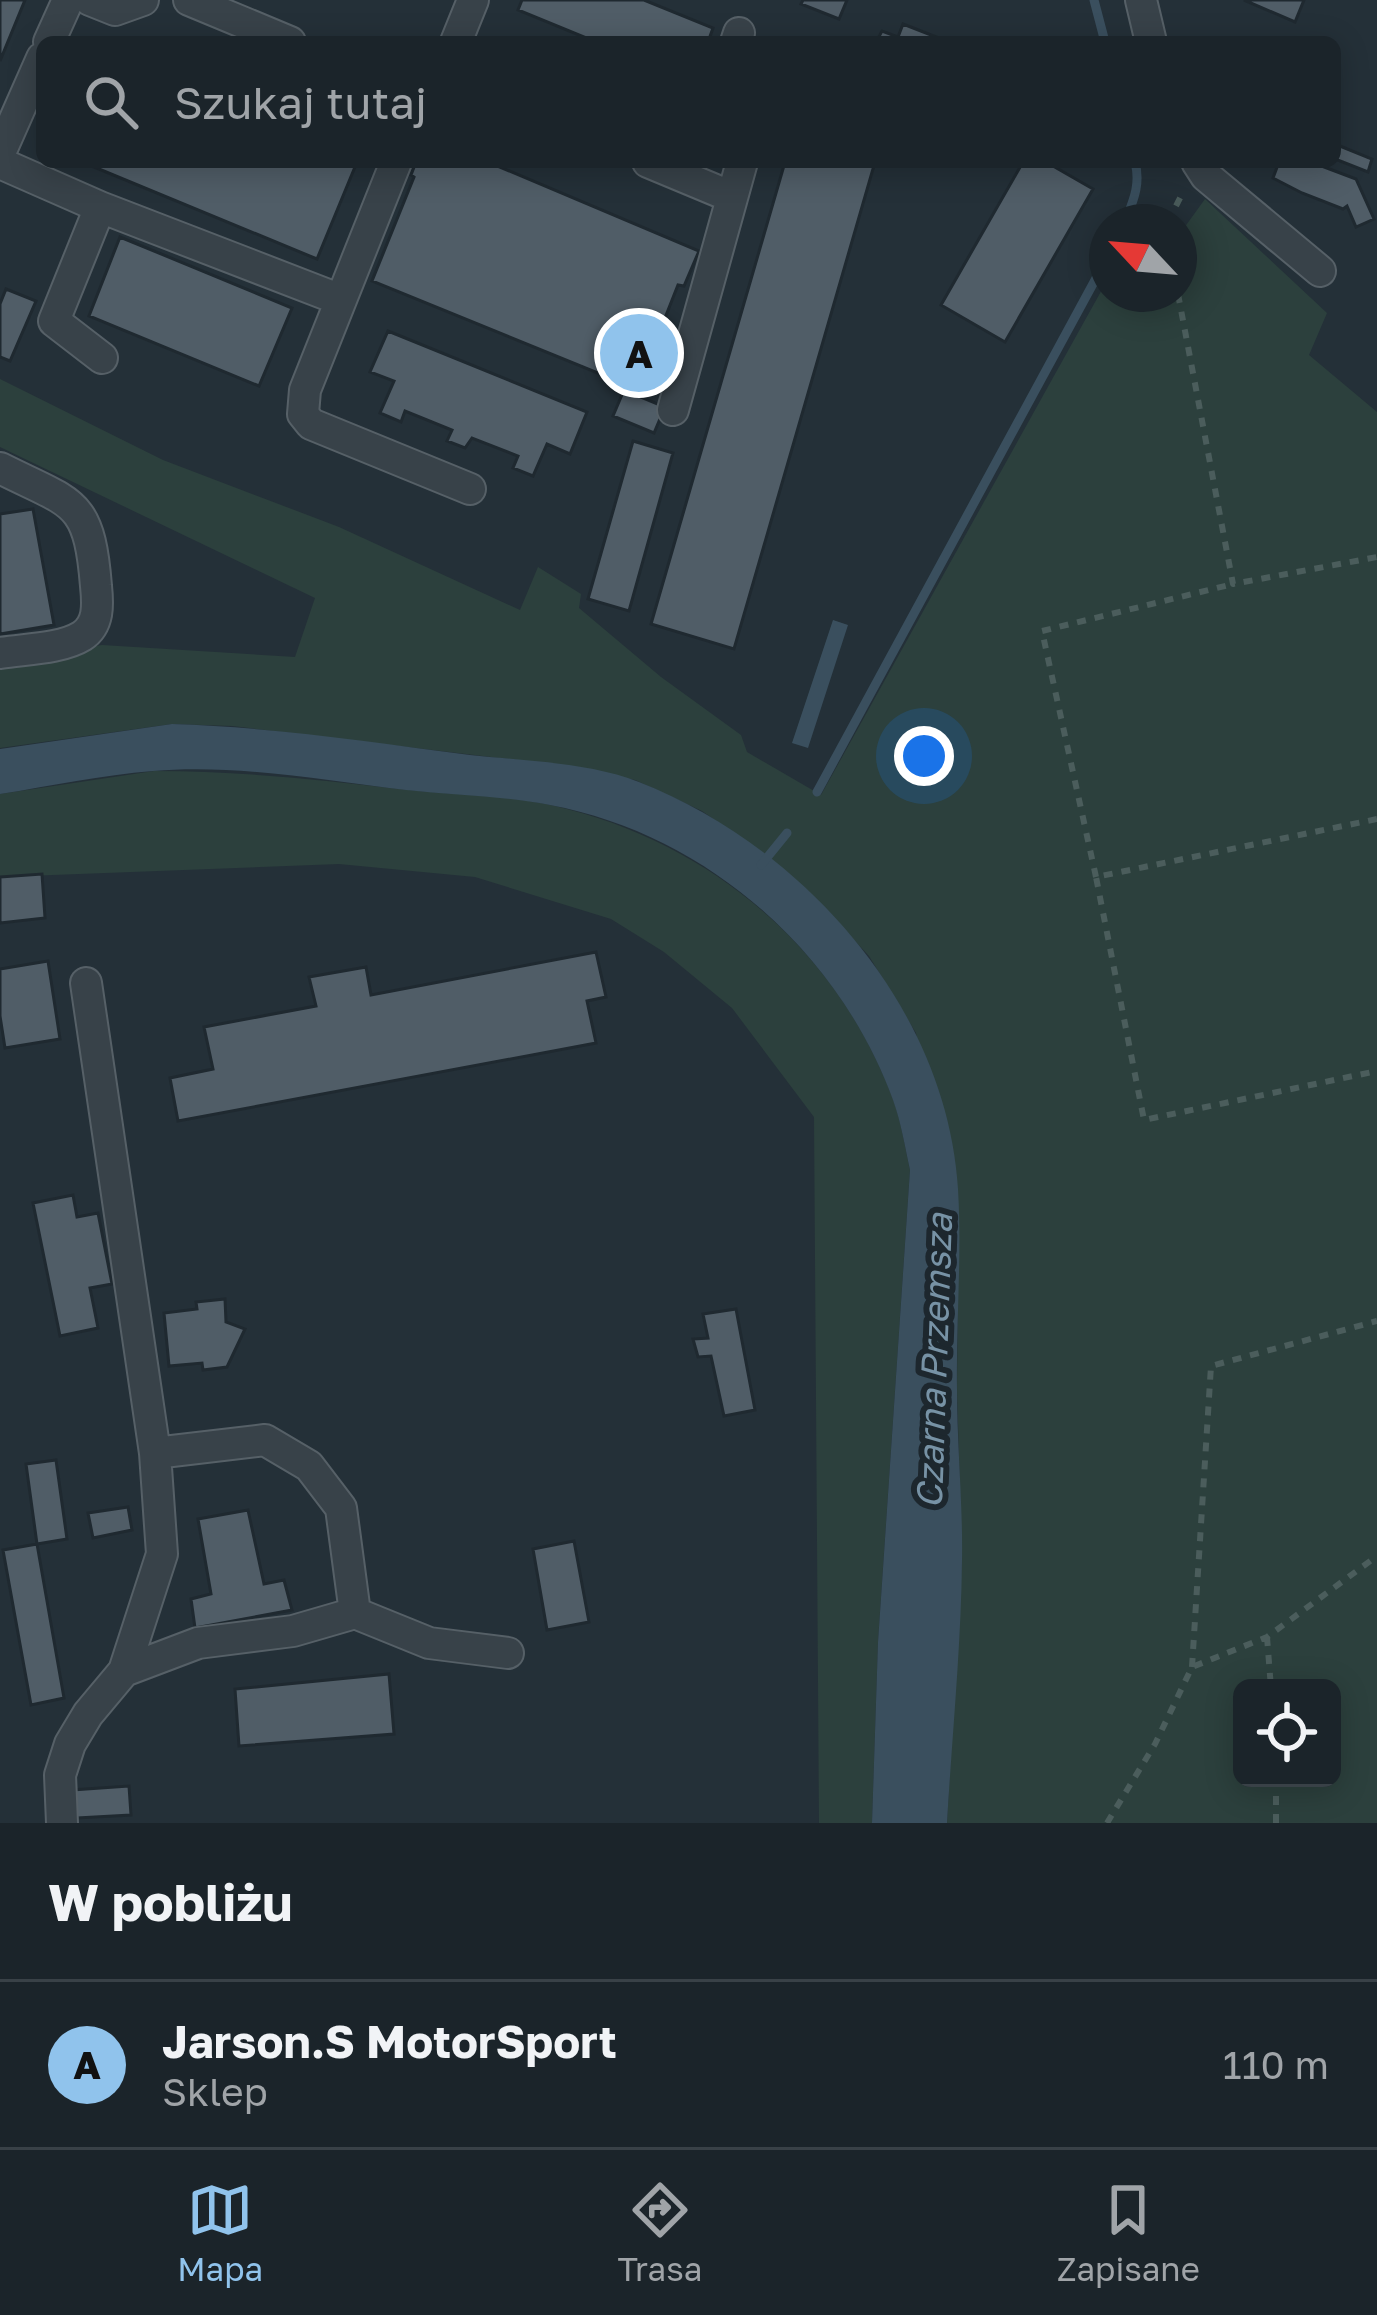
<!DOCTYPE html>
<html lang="pl">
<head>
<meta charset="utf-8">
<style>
  body { margin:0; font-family:"Golos Text",sans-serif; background:#283036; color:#f1f3f6 }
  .controls { position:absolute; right:36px; bottom:36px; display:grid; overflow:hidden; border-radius:18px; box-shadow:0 6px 30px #0003 }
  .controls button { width:108px; height:108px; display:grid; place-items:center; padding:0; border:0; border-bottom:3px solid #394147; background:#1b242a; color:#f1f3f6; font:60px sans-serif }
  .compass { position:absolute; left:1089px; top:204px; width:108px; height:108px; border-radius:50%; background:#1b242a; box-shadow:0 6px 30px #0003; rotate:296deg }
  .you { position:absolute; left:924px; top:756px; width:42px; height:42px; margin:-30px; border:9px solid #fff; border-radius:50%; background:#1a73e8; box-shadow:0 0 0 18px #1a73e833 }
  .badge { display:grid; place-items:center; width:78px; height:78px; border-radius:50%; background:#90c3ec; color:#111; font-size:39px; font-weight:700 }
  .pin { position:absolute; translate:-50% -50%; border:6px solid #fff; box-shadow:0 3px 12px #0006 }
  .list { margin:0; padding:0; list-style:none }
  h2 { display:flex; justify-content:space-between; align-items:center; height:156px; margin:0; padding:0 48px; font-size:51px }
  h2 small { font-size:39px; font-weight:400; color:#a0a4a8 }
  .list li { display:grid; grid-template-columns:78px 1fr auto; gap:36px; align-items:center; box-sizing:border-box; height:168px; padding:0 48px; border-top:3px solid #394147 }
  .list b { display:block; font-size:45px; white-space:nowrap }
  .list p { margin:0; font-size:39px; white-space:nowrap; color:#a0a4a8 }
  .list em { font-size:39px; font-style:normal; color:#a0a4a8 }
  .icon { flex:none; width:66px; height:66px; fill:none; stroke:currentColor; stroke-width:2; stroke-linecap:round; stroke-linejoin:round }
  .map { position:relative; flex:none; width:1377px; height:1823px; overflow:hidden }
  .search { position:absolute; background:#1b242a; box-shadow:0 6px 30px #0003; left:36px; right:36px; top:36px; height:132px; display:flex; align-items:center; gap:30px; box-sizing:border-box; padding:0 42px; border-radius:18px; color:#a0a4a8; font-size:45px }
  .sheet { height:324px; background:#1b242a }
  nav { display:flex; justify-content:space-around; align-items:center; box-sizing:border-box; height:168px; border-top:3px solid #394147; background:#1b242a; font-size:33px; color:#a0a4a8 }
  nav a { display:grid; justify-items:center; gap:6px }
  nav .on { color:#90c3ec }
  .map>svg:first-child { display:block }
  .green { fill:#2c403d; fill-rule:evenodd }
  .water { fill:#3a4f5e }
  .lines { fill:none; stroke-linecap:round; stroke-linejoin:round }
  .stream { stroke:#3a4f5e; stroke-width:9 }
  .building { fill:#505d67; stroke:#1f2930; stroke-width:3 }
  .minor-casing { stroke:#566067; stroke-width:34 }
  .path { stroke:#4b5d5c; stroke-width:6; stroke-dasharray:9 9; stroke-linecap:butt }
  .minor { stroke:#384249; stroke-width:30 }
  .labels { text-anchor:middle; stroke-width:12; stroke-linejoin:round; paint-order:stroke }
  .water-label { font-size:36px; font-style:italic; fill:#7792a5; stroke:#1d272e }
</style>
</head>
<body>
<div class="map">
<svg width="1377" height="1823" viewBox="0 0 1377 1823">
  <rect width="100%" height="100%" fill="#243038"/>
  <path class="green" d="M1205,199L1327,313L1309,355L1377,412V1823H947L962,1559L957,1390L958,1270L916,1033L869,956L809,892L755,848L702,811L635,780L567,766L232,726L172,724L0,748V662L102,645L295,657L315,598L0,447V379L163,460L339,527L520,610L538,567L581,594L579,608L661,677L741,735L747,752L821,795L1104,286L1107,294H1179V235ZM1242,1688H1332V1778H1242Z
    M154,771C240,771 324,780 409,790C457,795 508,795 555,806C710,842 837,949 893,1099C901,1121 905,1147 910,1170L878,1642L872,1823H819L814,1117L732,1008L664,952L611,919L475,877L339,864L0,877V794Z"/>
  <path class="water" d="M833,620L848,625L808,748L792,743Z
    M172,724C272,727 371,742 470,755C524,761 588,762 639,782C804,847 947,1008 958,1189C962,1255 956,1322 957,1389C957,1446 963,1503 962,1561C961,1648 952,1736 947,1823H872L878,1642L910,1170C905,1147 901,1122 893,1100C839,952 706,834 550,805C503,796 454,795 406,790C323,780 236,764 153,771C102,775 51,786 0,794V749Z"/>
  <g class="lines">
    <path class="stream" d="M1094,0L1105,42
      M1125,222C1133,201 1141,185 1135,162
      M817,792L1107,258
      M761,865L787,833"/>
  </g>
  <path class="building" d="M0,0H25L0,61Z
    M522,0H644L713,28L708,42H596L518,10Z
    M803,0H847L839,19L801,4Z
    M1244,0H1304L1295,22Z
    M903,24L949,42H876L882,31L898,37Z
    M1335,144L1372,159L1368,172L1335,159Z
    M82,162H357L317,259Z
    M416,162H488L699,251L684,286L678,285L637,389L372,281L414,177L411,175Z
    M785,162H875L734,649L651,624Z
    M1023,162H1046L1093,189L1005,342L941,305Z
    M1279,162H1311L1356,179L1374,219L1356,227L1347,206L1343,209L1302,193L1273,178Z
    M120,237L292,308L259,386L89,316Z
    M6,289L36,301L10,361L0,357V304Z
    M388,331L587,412L570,454L547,444L533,476L513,468L518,456L472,438L465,448L447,441L452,430L405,411L401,422L380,413L394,381L370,372Z
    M624,390L665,407L654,433L613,416Z
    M633,441L673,453L629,611L588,599Z
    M33,509L54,625L0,634V514Z
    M42,874L45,918L0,923V877Z
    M596,952L606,997L587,1001L596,1043L178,1121L170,1078L213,1069L204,1027L316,1006L309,977L366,967L371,995Z
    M48,961L60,1039L5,1048L0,1016V969Z
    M73,1195L77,1217L98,1213L112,1284L90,1288L98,1328L60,1336L33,1203Z
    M225,1299L226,1322L245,1329L227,1367L203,1370L202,1363L169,1366L164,1313L197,1309L196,1302Z
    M736,1309L755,1410L724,1416L711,1356L698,1357L693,1339L708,1338L703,1314Z
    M56,1460L67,1539L37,1544L26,1464Z
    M128,1507L132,1530L93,1538L88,1513Z
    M248,1510L264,1584L284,1580L292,1610L195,1628L191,1599L211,1594L198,1519Z
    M574,1541L589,1622L547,1630L533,1549Z
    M37,1544L64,1698L31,1705L3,1550Z
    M389,1674L394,1734L239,1746L235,1689Z
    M129,1786L131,1815L77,1818L72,1790Z"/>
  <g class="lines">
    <defs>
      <path id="minor" d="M90,0L115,10L143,0
        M189,0L290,42
        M1141,0L1151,42
        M49,42L68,0
        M456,42L473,0
        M736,42L739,33
        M0,153L42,58
        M396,162L305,390L303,414L311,424L470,489
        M648,162L732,197
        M1197,162L1206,176L1320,271
        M0,163L100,207
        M102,358L54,321L100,207L341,300
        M673,410L742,162
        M0,468C73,505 89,498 96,586C98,605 99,625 82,636C61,649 24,649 0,653
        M86,983L155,1453
        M124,1671L162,1554L155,1453L265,1440L309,1466L341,1508L355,1613
        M62,1823L60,1775L70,1744L88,1714L124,1671L198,1643L293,1631L355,1613L429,1643L508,1653"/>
    </defs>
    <use href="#minor" class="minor-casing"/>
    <path class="path" d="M1168,222L1182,194
      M1178,294L1233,584L1377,557
      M1377,819L1096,877L1144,1120L1377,1071
      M1096,877L1042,631L1233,584
      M1267,1637L1271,1688
      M1192,1667L1211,1366L1377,1321
      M1276,1778V1823
      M1107,1823L1155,1744L1192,1667L1267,1637L1377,1556"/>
    <use href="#minor" class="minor"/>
  </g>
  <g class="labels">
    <g class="water-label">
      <text transform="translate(934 1361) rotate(-88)" y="13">Czarna Przemsza</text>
    </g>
  </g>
</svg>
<div class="controls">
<button><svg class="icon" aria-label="locate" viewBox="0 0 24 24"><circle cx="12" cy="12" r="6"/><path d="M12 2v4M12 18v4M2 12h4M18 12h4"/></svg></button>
</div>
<svg class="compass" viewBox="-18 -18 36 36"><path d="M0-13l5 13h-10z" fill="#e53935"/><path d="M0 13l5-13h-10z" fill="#a0a4a8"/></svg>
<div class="you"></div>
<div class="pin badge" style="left:639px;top:353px">A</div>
<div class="search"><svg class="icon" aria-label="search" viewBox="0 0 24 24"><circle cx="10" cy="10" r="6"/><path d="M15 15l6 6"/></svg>Szukaj tutaj</div>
</div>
<section class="sheet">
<h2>W pobliżu<small></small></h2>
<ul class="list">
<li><span class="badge">A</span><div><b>Jarson.S MotorSport</b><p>Sklep</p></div><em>110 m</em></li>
</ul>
</section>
<nav>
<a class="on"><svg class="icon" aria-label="map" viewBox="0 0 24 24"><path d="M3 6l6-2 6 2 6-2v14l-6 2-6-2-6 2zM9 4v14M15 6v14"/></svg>Mapa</a>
<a><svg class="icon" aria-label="directions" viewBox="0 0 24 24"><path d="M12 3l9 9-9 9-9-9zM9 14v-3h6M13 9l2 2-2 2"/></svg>Trasa</a>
<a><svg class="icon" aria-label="saved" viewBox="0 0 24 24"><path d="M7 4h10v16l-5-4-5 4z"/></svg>Zapisane</a>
</nav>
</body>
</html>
